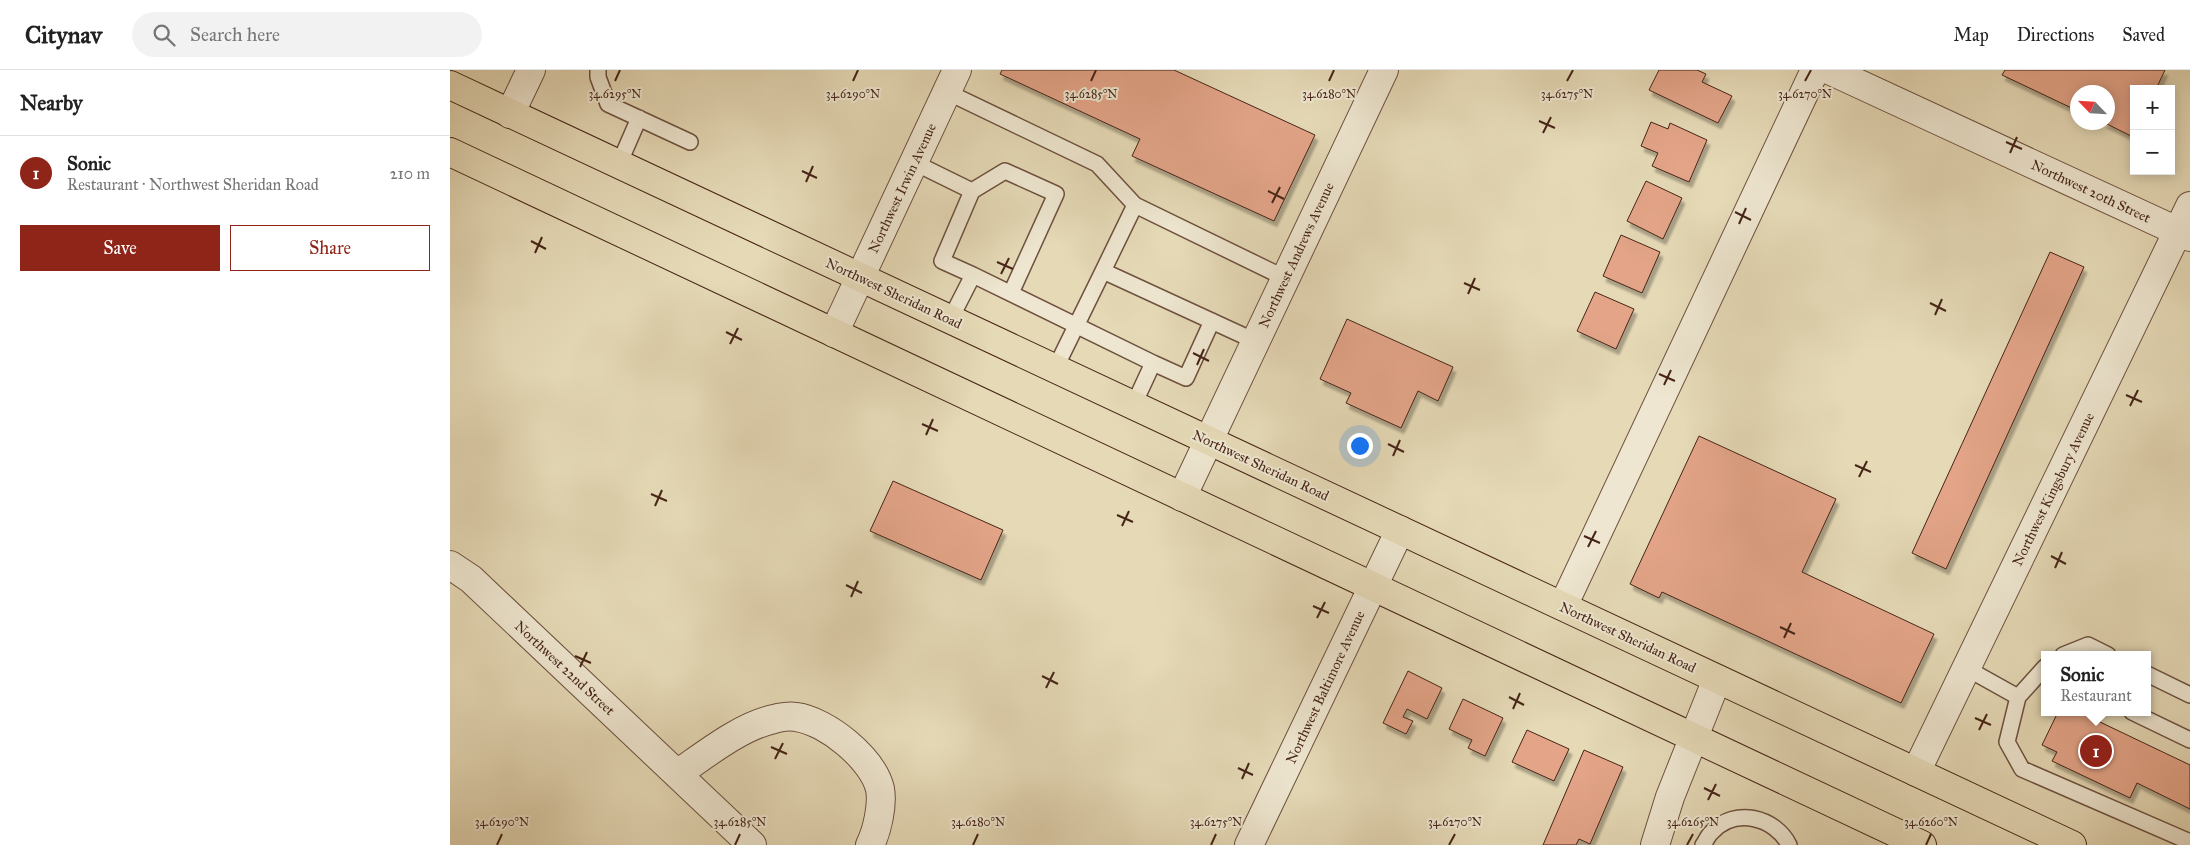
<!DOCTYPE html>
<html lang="en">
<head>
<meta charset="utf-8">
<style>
  body { margin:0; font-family:"IM FELL Great Primer",serif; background:#f2f2f2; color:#222 }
  .controls { position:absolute; right:15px; top:15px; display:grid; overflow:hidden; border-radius:0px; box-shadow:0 2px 12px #0003 }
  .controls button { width:45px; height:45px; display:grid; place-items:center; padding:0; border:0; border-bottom:1px solid #e0e0e0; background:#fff; color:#222; font:25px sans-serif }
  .compass { position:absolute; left:1620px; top:15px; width:45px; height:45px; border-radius:50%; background:#fff; box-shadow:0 2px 12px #0003; rotate:295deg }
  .you { position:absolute; left:909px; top:375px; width:18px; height:18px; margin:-12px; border:4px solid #fff; border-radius:50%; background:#1a73e8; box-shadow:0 0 0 8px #1a73e833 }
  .badge { display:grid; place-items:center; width:32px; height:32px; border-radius:50%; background:#8f2418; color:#fff; font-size:16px; font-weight:700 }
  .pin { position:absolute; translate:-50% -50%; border:2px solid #fff; box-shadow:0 1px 5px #0006 }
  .popup { position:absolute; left:1591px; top:581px; width:110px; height:65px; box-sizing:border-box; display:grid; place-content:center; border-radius:0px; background:#fff; filter:drop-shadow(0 1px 4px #0005); font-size:16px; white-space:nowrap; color:#767676 }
  .popup b { font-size:19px; color:#222 }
  .popup::after { content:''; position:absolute; left:50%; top:100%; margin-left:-10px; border:10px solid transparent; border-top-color:#fff }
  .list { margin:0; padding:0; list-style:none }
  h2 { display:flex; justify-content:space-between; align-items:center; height:65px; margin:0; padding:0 20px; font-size:21px }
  h2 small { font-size:16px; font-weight:400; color:#767676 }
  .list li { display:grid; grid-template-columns:32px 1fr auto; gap:15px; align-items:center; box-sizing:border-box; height:75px; padding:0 20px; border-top:1px solid #e0e0e0 }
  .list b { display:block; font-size:19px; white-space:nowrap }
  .list p { margin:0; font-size:16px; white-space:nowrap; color:#767676 }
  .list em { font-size:16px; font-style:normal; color:#767676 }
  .actions { display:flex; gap:10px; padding:15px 20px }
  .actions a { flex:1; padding:11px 0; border:1px solid #8f2418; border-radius:0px; text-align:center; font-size:18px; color:#8f2418 }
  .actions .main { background:#8f2418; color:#fff }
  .icon { flex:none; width:28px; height:28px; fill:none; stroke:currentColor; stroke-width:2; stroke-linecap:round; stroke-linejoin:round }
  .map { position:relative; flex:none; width:1740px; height:775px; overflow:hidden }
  header { display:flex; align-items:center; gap:30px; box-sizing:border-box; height:70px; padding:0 25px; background:#fff; border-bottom:1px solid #e0e0e0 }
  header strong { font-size:24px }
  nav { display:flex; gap:28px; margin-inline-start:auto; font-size:18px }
  .search { width:350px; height:45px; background:#f2f2f2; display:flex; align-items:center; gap:12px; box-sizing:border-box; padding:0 18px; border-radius:28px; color:#767676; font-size:19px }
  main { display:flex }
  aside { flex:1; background:#fff }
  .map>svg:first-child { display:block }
  .building { fill:#e3a488; stroke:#462417; filter:url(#shadow) }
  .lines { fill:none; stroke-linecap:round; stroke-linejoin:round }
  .service-casing { stroke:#6e513f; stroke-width:18 }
  .minor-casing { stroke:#6e513f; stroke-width:30 }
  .primary-casing { stroke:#462417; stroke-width:30 }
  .service { stroke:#eee6d0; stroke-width:15 }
  .minor { stroke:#eee6d0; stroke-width:28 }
  .primary { stroke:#e5d9b6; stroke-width:28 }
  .ticks { fill:none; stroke:#462417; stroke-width:2 }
  .labels { text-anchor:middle; stroke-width:4; stroke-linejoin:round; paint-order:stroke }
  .street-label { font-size:14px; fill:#462417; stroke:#eee6d0 }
  .ticks-label { font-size:12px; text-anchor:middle; fill:#462417; stroke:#eee6d0; stroke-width:4; stroke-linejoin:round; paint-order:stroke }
</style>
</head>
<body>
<header>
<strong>Citynav</strong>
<div class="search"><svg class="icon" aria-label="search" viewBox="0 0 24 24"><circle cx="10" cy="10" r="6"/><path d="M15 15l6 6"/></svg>Search here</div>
<nav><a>Map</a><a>Directions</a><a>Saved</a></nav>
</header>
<main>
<aside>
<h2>Nearby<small></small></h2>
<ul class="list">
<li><span class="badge">1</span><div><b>Sonic</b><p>Restaurant · Northwest Sheridan Road</p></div><em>210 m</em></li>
</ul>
<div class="actions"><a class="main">Save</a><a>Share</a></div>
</aside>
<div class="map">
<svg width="1740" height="775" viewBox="0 0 1740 775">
  <defs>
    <filter id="shadow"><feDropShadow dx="3" dy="5.5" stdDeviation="1" flood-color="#0004"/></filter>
  </defs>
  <rect width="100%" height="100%" fill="#e5d9b6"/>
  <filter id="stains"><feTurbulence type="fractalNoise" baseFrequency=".004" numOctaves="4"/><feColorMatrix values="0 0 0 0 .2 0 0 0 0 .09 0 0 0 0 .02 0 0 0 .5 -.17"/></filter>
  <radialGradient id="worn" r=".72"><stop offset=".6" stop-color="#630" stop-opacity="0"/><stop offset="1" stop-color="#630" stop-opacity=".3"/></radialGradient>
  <path class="building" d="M552,0H724L865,65L824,151L682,86L690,69L550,4Z
    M1209,0H1247L1256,4L1252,12L1282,26L1268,53L1199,20Z
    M1555,0H1715L1706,19H1684L1683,67L1653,52H1658V22H1628V41L1552,5Z
    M1201,52L1218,59L1220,53L1257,70L1239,112L1202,96L1208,83L1191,76Z
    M1196,111L1232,128L1213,169L1177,151Z
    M1171,165L1210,182L1192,223L1153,206Z
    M1600,182L1634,197L1496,499L1462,483Z
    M1145,222L1184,239L1166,279L1127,261Z
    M897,249L1003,297L988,331L968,321L951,358L896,333L901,323L870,309Z
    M1249,366L1386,429L1352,502L1484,564L1451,633L1212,522L1209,528L1180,514Z
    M443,411L553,460L531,510L420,461Z
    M958,601L992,618L977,649L957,639L953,647L963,651L956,664L933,653Z
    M1013,629L1053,648L1035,686L1018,678L1022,670L999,659Z
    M1608,642H1629L1740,695V739L1687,713L1680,728L1602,691L1607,682L1592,675Z
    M1077,660L1119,679L1104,711L1062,692Z
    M1134,680L1173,697L1140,774L1129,769L1126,775H1093Z"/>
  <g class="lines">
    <defs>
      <path id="service" d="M148,0V7L158,34L240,72
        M497,22L647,94L685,135
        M463,92L522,121
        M169,94L189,48
        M653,201L685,135L835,208
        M523,205L492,191L522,121L555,101L606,124L561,223
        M500,250L523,205L703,293L684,334
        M703,293L736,308L762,251
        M605,299L653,201L805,271
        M1613,585L1638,575L1658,585
        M1595,597L1568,627L1557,672L1572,699L1740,772
        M1516,598L1568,627
        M1697,604L1740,625
        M1682,642L1740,670
        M1253,775C1256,771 1258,765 1262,762C1285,737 1325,747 1339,775"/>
      <path id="minor" d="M1379,0L1740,167
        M60,44L81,0
        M384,263L507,0
        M732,427L934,0
        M0,495L21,509L302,775
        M1113,536L1365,0
        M1466,702L1740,136
        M227,704C255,685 291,656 324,649C330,647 340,646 346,647C377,651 423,689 430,719C433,735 427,761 420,775
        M799,775L950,460
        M1205,775L1220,727L1267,609"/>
      <path id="primary" d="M0,15L1622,775
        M0,82L1472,775"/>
    </defs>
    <use href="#service" class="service-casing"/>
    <use href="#minor" class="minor-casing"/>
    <use href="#primary" class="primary-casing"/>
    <use href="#service" class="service"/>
    <use href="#minor" class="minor"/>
    <use href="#primary" class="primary"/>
  </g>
  <path class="ticks" d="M165,11L170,0M403,11L408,0M641,11L646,0M879,11L884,0M1117,11L1123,0M1355,11L1361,0M1089,51L1105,58M1093,63L1101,47M1556,72L1572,79M1560,83L1567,67M352,101L367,108M356,112L363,96M818,121L834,129M822,133L830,117M1285,142L1301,150M1289,154L1296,138M81,171L96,179M85,183L92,167M547,192L563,199M551,204L559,188M1014,213L1030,220M1018,224L1025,208M1480,233L1496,241M1485,245L1492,229M276,262L292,270M280,274L288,258M743,283L759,291M747,295L754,279M1209,304L1225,311M1214,315L1221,300M1676,325L1692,332M1680,336L1688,320M472,354L488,361M476,365L483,349M938,374L954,382M943,386L950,370M1405,395L1421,402M1409,407L1417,391M201,424L217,431M205,436L212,420M667,445L683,452M672,456L679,441M1134,466L1150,473M1138,477L1146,461M1601,486L1616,494M1605,498L1612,482M396,515L412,523M401,527L408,511M863,536L879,543M867,548L875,532M1330,557L1345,564M1334,568L1341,553M125,586L141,593M130,597L137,582M592,606L608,614M596,618L604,602M1059,627L1074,635M1063,639L1070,623M1525,648L1541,655M1529,660L1537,644M321,677L337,684M325,689L333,673M788,698L803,705M792,709L799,693M1254,718L1270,726M1258,730L1266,714M47,775L52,764M285,775L290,764M523,775L528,764M761,775L766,764M999,775L1005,764M1237,775L1243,764M1476,775L1481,764"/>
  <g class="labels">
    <g class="street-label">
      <text transform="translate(452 118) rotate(-65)" y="5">Northwest Irwin Avenue</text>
      <text transform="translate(1641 121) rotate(25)" y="5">Northwest 20th Street</text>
      <text transform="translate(846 185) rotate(-65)" y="5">Northwest Andrews Avenue</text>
      <text transform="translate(444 223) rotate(25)" y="5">Northwest Sheridan Road</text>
      <text transform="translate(811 395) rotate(25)" y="5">Northwest Sheridan Road</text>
      <text transform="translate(1603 419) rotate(-64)" y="5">Northwest Kingsbury Avenue</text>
      <text transform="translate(1178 567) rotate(25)" y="5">Northwest Sheridan Road</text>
      <text transform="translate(115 598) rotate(43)" y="5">Northwest 22nd Street</text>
      <text transform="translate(875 617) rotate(-65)" y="5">Northwest Baltimore Avenue</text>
    </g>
  </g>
  <g class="ticks-label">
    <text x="165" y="28">34.6295°N</text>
    <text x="403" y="28">34.6290°N</text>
    <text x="641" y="28">34.6285°N</text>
    <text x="879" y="28">34.6280°N</text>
    <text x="1117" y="28">34.6275°N</text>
    <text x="1355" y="28">34.6270°N</text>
    <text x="52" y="756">34.6290°N</text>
    <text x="290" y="756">34.6285°N</text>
    <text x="528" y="756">34.6280°N</text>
    <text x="766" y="756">34.6275°N</text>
    <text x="1005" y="756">34.6270°N</text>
    <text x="1243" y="756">34.6265°N</text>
    <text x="1481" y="756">34.6260°N</text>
  </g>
  <rect width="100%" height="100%" filter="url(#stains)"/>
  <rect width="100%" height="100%" fill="url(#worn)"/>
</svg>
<div class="controls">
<button>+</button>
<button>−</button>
</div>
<svg class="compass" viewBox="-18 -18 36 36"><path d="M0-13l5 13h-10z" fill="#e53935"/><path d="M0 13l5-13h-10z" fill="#767676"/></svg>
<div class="you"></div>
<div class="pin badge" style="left:1646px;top:681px">1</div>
<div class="popup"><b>Sonic</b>Restaurant</div>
</div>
</main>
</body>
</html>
